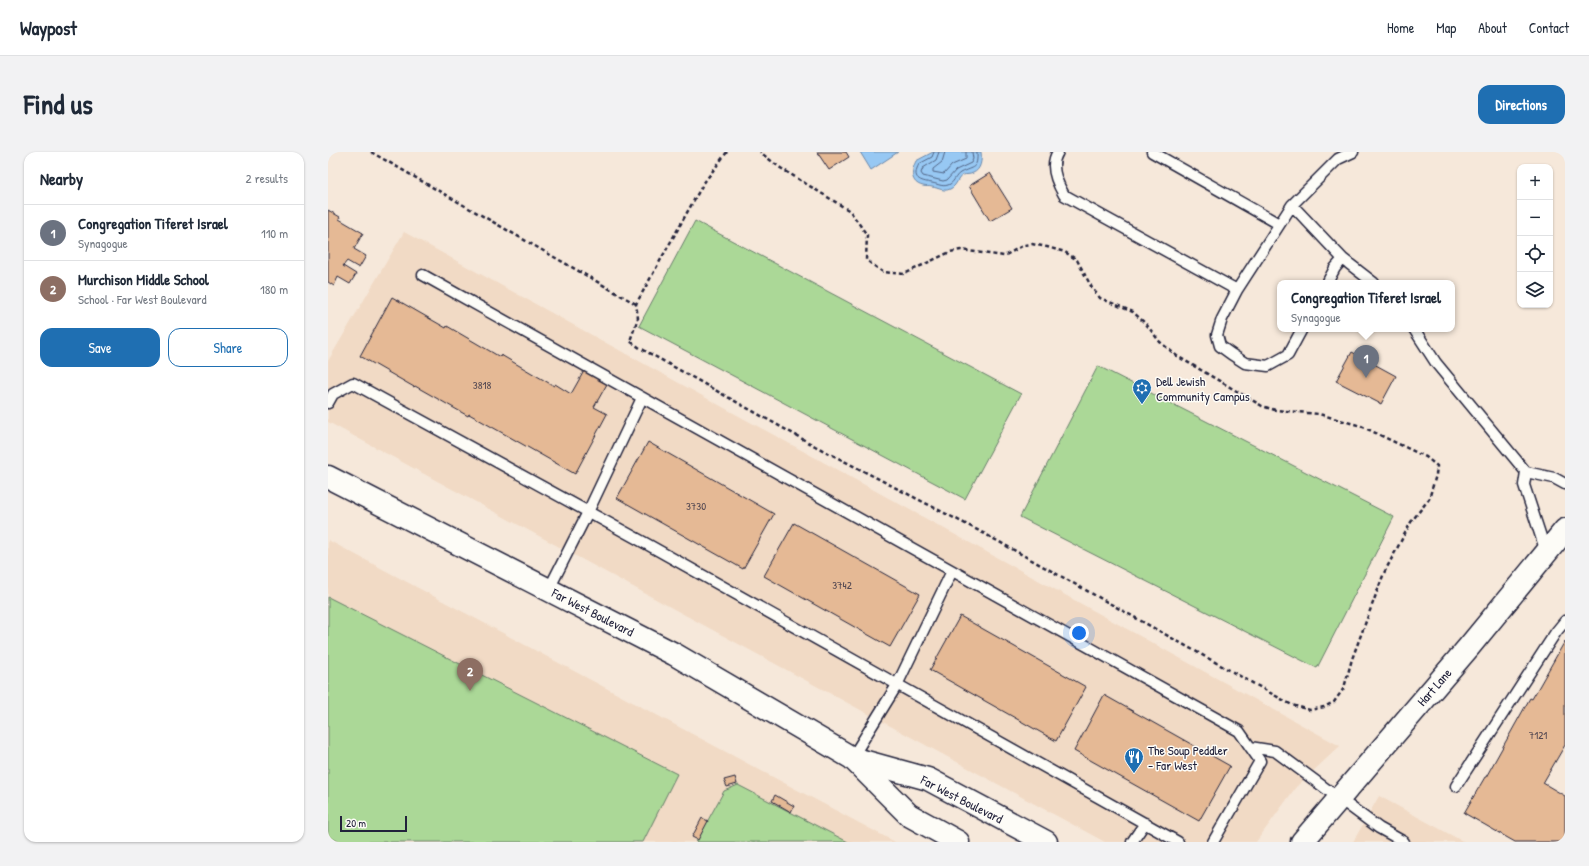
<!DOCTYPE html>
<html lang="en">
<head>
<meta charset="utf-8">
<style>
  body { margin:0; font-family:"Patrick Hand",sans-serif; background:#f2f2f3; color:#1f2937 }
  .controls { position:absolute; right:12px; top:12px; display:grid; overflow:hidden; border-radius:8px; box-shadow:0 1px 3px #0004 }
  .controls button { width:36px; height:36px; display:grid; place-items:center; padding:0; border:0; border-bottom:1px solid #e0e1e3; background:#fff; color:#1f2937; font:20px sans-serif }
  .scale { position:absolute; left:12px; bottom:10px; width:67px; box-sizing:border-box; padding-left:4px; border:2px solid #22223b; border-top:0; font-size:11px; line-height:14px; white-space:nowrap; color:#22223b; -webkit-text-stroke:3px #fdfcf7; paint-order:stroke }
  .you { position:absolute; left:751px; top:481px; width:14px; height:14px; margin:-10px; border:3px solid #fff; border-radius:50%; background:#1a73e8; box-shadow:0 0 0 6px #1a73e833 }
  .badge { display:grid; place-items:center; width:26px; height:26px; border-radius:50%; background:#1f6fb2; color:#fff; font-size:13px; font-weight:700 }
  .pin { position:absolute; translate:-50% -33px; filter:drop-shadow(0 1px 2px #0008) }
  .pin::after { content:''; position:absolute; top:21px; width:14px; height:12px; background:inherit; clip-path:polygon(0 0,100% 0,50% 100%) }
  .popup { position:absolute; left:949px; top:128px; width:178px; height:52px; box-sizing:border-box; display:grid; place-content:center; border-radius:8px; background:#fff; filter:drop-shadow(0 1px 3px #0005); font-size:13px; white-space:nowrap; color:#747a83 }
  .popup b { font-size:15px; color:#1f2937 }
  .popup::after { content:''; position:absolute; left:50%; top:100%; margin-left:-8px; border:8px solid transparent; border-top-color:#fff }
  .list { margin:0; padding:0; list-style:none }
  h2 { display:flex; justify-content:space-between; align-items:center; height:52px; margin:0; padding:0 16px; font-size:17px }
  h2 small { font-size:13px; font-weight:400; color:#747a83 }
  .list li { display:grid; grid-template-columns:26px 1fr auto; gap:12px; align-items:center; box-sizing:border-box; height:56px; padding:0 16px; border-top:1px solid #e0e1e3 }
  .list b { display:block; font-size:15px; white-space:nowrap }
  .list p { margin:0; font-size:13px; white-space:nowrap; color:#747a83 }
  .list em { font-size:13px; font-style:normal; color:#747a83 }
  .actions { display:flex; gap:8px; padding:12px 16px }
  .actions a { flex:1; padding:9px 0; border:1px solid #1f6fb2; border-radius:12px; text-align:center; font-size:14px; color:#1f6fb2 }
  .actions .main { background:#1f6fb2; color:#fff }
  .icon { flex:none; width:22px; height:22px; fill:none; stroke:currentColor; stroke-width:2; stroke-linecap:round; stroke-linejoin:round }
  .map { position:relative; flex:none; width:1237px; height:690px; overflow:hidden; border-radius:12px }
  header { display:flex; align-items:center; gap:24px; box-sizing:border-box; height:56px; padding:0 20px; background:#fff; border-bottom:1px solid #e0e1e3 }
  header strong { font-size:19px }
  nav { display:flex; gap:22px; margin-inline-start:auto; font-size:14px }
  .intro { display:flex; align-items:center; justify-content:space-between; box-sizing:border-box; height:96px; padding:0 24px }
  h1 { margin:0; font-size:28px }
  .button { padding:10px 18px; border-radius:12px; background:#1f6fb2; color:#fff; font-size:14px; font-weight:700 }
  main { display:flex; gap:24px; padding:0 24px }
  aside { flex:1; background:#fff; border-radius:12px; box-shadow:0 1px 3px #0004 }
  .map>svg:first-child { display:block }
  .built { fill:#f1dac5 }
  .green { fill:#abd897; stroke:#667d69 }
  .water { fill:#97c8f3; stroke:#6886a9 }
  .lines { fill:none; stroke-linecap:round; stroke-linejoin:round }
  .shore { stroke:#516485; stroke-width:1 }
  .building { fill:#e5b995; stroke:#22223b }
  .lane-casing { stroke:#22223b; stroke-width:13 }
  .secondary-casing { stroke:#22223b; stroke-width:25 }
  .path { stroke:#22223b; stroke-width:2.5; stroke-dasharray:4 3; stroke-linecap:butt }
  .lane { stroke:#fdfcf7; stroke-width:10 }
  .secondary { stroke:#fdfcf7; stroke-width:22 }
  .labels { text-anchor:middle; stroke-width:3; stroke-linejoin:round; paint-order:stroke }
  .number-label { font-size:11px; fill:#534852 }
  .poi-label { font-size:13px; fill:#22223b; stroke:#fdfcf7; text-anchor:start }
  .street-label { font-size:13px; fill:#22223b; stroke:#fdfcf7 }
</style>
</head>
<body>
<header>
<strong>Waypost</strong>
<nav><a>Home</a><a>Map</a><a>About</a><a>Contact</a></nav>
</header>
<div class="intro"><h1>Find us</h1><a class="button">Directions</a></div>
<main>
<aside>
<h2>Nearby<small>2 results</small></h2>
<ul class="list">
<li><span class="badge" style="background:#6b7280">1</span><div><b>Congregation Tiferet Israel</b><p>Synagogue</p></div><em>110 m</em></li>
<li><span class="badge" style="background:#8d6e63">2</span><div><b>Murchison Middle School</b><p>School · Far West Boulevard</p></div><em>180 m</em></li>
</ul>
<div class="actions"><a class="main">Save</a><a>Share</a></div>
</aside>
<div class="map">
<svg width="1237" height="690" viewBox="0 0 1237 690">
  <rect width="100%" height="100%" fill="#f6e8da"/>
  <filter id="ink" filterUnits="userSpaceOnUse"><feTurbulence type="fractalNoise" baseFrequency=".025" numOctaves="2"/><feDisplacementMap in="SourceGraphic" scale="8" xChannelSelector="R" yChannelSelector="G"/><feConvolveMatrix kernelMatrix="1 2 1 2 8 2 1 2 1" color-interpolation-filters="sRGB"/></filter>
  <g filter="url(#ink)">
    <path class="built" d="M76,80L1012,594L968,635L928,690H777L0,270V209Z
      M0,388L567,690H0Z
      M1051,644L1136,690H1025Z"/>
    <path class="green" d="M367,69L693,242L637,347L311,174Z
      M770,214L1066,365L989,516L692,365Z
      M0,445L349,622L315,690H11L0,684Z
      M410,633L520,690H368L396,639Z"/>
    <path class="water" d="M532,0H570L543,18Z
      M605,0H653C654,8 653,18 645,21C642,23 638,22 635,23C629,26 629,34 622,37C616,40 611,36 604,35C601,34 598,35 595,34C582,31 583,19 588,9Z"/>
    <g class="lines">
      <path class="shore" d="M606,0L604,5L591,12C583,27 592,29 604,31C610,32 614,35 620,33C626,31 627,24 632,21C645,14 650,18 649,0
        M611,0L608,8L595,16L593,21L595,24L615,29L619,28L628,18L643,11L645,7L644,0
        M617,0L614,10L605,17V20L616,22L624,13L638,7V0"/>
    </g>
    <path class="building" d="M489,0H518L521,5L501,18Z
      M662,21L684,56L662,69L641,34Z
      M0,58L12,65L11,67L35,81L26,97L38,104L31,116L19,109L15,114L28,122L22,132L10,125L6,134L0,130Z
      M64,145L118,176L119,174L172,205L173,203L226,234L227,232L243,242L256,219L279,232L266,255L279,262L247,322L141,262L140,264L87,234L86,235L32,204Z
      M1024,200L1068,224L1053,252L1008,229Z
      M320,290L446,362L415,417L289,346Z
      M466,371L592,442L562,495L436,424Z
      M632,464L758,535L728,589L602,518Z
      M1237,489V593L1215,631L1237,644V690H1187L1136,661L1157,625H1158L1202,546L1204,547Z
      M776,543L902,614L871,669L746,599Z
      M407,625L409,632L399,635L396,628Z
      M447,643L466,654L463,660L444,649Z
      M374,666L380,669L370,688L364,685Z"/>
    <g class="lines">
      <defs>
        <path id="lane" d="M730,0C721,13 729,31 736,43L909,138
          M824,0L951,72
          M964,53L1015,107L1046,131
          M95,123L911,579L932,609L885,690
          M999,131L1007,116L1015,107
          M974,177L960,203L940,214L917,211L903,202L892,194L889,183L894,167L909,138L964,53L1010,7L1025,0
          M1086,177L1108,211L1198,320L1226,326L1237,332
          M0,251L5,242L25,231L317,391L850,690
          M1198,320L1196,333L1218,400
          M221,437L260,360L314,246
          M922,595L947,599L1051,676L1076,690
          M524,606L569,533L624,419
          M1128,634L1228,480L1237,469
          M804,690L817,671"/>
        <path id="secondary" d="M0,325L346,502L524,606L600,627L718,690
          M525,607L581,663L630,690
          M974,690L1140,496L1237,378"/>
      </defs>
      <use href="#lane" class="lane-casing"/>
      <use href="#secondary" class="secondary-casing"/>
      <path class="path" d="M43,0L308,152
        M399,0L375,32L308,152L310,166L302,189L312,196L487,294L657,382L964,553L982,558L996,555L1006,550L1016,536L1024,507L1056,421L1083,370L1101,347L1108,323L1109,314L1098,305L1033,274L991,262L947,258L934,254L849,204L832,190L818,172L805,160L772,146L764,136L749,108L737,100L719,95L704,92L696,93L676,104L633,98L622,100L576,122L555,120L538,108L539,83L522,59L451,15L432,0"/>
      <use href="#lane" class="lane"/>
      <use href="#secondary" class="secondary"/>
    </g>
  </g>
  <defs>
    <symbol id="synagogue-pin" viewBox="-11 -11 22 30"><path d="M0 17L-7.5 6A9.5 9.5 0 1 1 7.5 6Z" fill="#1f6fb2" stroke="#fdfcf7"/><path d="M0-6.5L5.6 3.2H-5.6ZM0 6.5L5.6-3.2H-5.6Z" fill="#fff"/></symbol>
    <symbol id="restaurant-pin" viewBox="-11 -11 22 30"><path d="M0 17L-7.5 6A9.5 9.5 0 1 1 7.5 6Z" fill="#1f6fb2" stroke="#fdfcf7"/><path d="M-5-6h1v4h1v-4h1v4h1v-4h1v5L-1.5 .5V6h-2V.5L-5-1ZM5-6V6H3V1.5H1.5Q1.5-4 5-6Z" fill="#fff"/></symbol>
  </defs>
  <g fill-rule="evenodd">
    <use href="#synagogue-pin" x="803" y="225" width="22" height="30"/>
    <use href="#restaurant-pin" x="795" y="594" width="22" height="30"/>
  </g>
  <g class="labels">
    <g class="number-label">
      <text x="154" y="237">3818</text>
      <text x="368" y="358">3730</text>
      <text x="514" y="437">3742</text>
      <text x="1210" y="587">7121</text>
    </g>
    <g class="poi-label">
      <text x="828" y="234">Dell Jewish<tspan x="828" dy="15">Community Campus</tspan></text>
      <text x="820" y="603">The Soup Peddler<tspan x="820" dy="15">- Far West</tspan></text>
    </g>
    <g class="street-label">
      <text transform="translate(265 460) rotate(27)" y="5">Far West Boulevard</text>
      <text transform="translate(1106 535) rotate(-49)" y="5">Hart Lane</text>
      <text transform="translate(634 647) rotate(27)" y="5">Far West Boulevard</text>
    </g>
  </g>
</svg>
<div class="controls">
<button>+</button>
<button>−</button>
<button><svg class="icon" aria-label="locate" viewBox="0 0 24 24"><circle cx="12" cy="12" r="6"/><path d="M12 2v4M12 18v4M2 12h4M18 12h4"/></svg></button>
<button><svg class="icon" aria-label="layers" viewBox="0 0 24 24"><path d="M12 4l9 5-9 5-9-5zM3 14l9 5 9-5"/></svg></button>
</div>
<div class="scale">20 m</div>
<div class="you"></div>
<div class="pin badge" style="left:1038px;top:226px;background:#6b7280">1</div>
<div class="popup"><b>Congregation Tiferet Israel</b>Synagogue</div>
<div class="pin badge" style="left:142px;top:539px;background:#8d6e63">2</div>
</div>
</main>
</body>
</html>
